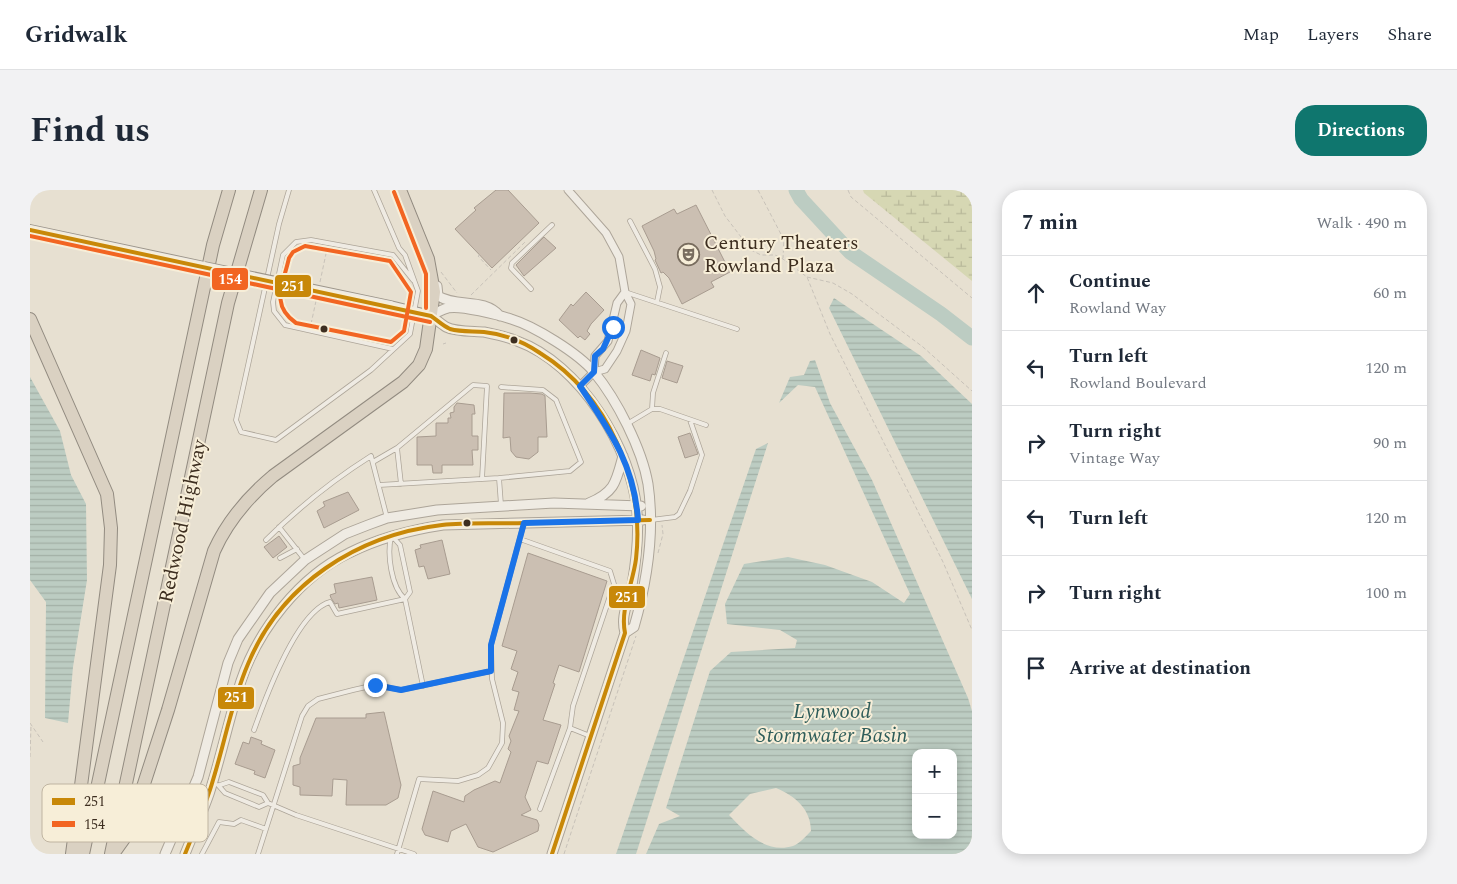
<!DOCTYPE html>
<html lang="en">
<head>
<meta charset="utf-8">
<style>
  body { margin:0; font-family:Spectral,serif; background:#f2f2f3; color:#1f2937 }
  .controls { position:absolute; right:15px; bottom:15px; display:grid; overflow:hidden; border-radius:10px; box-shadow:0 2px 12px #0003 }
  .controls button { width:45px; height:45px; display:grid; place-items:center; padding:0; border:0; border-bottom:1px solid #e0e1e3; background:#fff; color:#1f2937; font:25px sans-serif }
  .stop { position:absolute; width:15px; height:15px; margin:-11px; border:4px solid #1a73e8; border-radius:50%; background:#fff }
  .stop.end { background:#1a73e8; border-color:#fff; box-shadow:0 1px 5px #0008 }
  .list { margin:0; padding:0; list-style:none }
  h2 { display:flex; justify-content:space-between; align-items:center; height:65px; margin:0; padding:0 20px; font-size:21px }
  h2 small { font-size:16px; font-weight:400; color:#747a83 }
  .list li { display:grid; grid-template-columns:32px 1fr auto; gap:15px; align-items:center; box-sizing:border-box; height:75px; padding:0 20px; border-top:1px solid #e0e1e3 }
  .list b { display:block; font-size:19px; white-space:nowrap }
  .list p { margin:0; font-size:16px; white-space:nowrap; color:#747a83 }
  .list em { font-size:16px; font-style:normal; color:#747a83 }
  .icon { flex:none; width:28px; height:28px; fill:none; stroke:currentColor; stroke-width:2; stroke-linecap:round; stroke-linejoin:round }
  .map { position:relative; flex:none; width:942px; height:664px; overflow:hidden; border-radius:20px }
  header { display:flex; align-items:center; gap:30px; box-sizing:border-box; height:70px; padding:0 25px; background:#fff; border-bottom:1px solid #e0e1e3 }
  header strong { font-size:24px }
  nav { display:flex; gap:28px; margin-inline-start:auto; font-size:18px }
  .intro { display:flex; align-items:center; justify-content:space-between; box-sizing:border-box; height:120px; padding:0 30px }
  h1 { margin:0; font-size:35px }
  .button { padding:12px 22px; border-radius:20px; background:#0f766e; color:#fff; font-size:18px; font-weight:700 }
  main { display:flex; gap:30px; padding:0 30px }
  aside { flex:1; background:#fff; border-radius:20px; box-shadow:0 2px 12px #0003 }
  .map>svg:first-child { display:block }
  .wetland { fill:url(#wetland-marsh) }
  .water { fill:url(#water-rules); fill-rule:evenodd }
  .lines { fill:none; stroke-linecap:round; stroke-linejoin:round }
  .river { stroke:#bcccc2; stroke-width:15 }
  .building { fill:#cbbfb2; stroke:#a89c90 }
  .service-casing { stroke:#ada599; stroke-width:5.5 }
  .minor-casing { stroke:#ada599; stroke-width:9 }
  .tertiary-casing { stroke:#ada599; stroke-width:11 }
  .secondary-casing { stroke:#9c958a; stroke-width:12 }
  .motorway-casing { stroke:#928b80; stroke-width:14 }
  .path { stroke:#c8c2b9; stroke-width:1; stroke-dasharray:4 2.5; stroke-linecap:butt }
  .service { stroke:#efebe3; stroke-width:4 }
  .minor { stroke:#efebe3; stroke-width:7 }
  .tertiary { stroke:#efebe3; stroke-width:9 }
  .secondary { stroke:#efebe3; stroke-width:10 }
  .motorway { stroke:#dad1c2; stroke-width:12 }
  .secondary-bridge-casing { stroke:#9c958a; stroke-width:12; stroke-linecap:butt }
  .secondary-bridge { stroke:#efebe3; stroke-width:10 }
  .bus-1-casing { stroke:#f7eed8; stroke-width:8 }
  .bus-2-casing { stroke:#f7eed8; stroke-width:8 }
  .bus-1 { stroke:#c88808; stroke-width:4 }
  .bus-2 { stroke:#f26522; stroke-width:4 }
  .route { stroke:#1a73e8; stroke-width:6 }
  .bus-dot { fill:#3d2e20; stroke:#f7eed8; stroke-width:2 }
  .labels { text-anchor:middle; stroke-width:4; stroke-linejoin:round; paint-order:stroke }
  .poi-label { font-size:20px; fill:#3d2e20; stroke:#f7eed8; text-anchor:start }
  .street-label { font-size:20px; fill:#3d2e20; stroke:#f7eed8 }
  .water-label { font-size:21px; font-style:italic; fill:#2f5d5a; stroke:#f7eed8 }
  .key { fill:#f7eed8; stroke:#bfb4a1; stroke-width:1 }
  .key-label { font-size:14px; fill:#3d2e20 }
  .line-badge { stroke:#f7eed8; stroke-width:2 }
  .badge-label { font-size:14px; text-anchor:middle; font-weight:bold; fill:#fff }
</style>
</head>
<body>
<header>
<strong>Gridwalk</strong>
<nav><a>Map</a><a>Layers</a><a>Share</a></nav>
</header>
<div class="intro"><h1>Find us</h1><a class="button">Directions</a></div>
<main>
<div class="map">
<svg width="942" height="664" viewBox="0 0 942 664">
  <defs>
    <pattern id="wetland-marsh" width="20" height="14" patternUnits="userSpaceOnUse" patternTransform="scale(1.25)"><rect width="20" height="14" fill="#d6d7b3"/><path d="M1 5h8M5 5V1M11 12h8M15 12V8" fill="none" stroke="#b9b99a"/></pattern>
    <pattern id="water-rules" width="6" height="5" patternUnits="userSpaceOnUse" patternTransform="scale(1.25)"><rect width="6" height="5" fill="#bcccc2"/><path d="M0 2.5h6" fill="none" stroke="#a2b0a6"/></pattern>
  </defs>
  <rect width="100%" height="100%" fill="#e7e0d1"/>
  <path class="wetland" d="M833,0H942V91L834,3Z"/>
  <path class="water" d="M804,108L891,166L942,214V409L799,118Z
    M785,170L800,213L842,290L938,508L942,521V664H616L629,634L650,626L636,618L680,481L701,462L765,458L767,450L750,440L697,434L695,414L714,374L758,367L795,375L842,392L874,413L880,404L785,197L768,195L749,213L760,187L774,185L780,171ZM886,563H923V645H886ZM746,598C765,606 781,619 781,641C776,646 769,654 763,656C736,664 716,643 699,625L720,604Z
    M0,187L30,241L41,285L56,314L57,390L43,477L38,533L15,528L16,412L0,390Z
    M738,253L606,664H586L726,259Z"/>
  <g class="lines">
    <path class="river" d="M766,0L771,9L820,62L911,124L942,148"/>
  </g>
  <path class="building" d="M466,0H478L509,33L462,78L425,39L446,20L444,18Z
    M666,15L700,82L681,92L684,97L652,114L639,88L633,82L631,83L625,70L626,69L624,61L612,36L644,19L647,24Z
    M514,47L526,58L494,86L486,75Z
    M556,102L574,120L561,134L557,141L560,144L555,150L550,146L548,148L529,130L541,114L543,116Z
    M611,160L630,168L625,185L622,184L620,191L602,185Z
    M637,171L653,176L647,193L632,188Z
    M474,203H500L512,204L515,206L517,247H508V262L499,269L486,267L481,261L480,247L473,248Z
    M427,213L444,215L445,224H442V246H448V260H442L443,275H412V283H403L402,275H387V247L406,246V233H418V228H421L420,223L424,222V217Z
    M660,243L668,264L655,268L648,247Z
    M318,302L329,320L294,338L287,321L295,316L293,312Z
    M249,346L257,357L243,368L234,357Z
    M412,350L420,384L398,389L394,376L389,377L385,360L391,358L390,355Z
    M498,363L577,391L549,482L529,475L523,493L525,494L513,530L531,535L518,574L507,571L495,607L501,620L491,625L507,630L509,635L508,641L463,662L448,657L436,634L421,641L418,652L395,645L392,639L403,601L434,612L435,606L444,600L465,591L470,593L481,562L478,559L481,551L479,546L489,521L484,520L489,502L482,500L488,482L481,479L487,461L472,456Z
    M342,387L347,410L309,418L308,413L305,414L301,408L300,405L306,403L304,394Z
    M354,522L371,595L368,608L356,615H316L317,590L303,589L302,606L270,605V597L263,595V576L270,574V568L286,528H336V524Z
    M221,547L232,551L231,554L245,560L235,588L224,584L225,581L205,574L213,552L219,554Z"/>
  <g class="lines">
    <defs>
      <path id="service" d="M259,0L249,34L206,230L211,242L246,250L341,180L380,144L388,101L375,65L369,58L344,0
        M600,31L625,79L630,97L627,112
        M501,99L481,78L482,73L522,35
        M595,102L707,139
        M363,159L255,135L244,121L243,112L253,65L266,52L281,50L363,65L383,90
        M622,219L623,203L636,163
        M597,234L622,219H630L676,235
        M343,272L367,258
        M469,288L540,281L551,272L526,210L513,200L471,197
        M371,294L367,258L443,195L457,196L452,289
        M349,295L469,288L471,315
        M621,330L645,327L649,324L660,301L672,265L660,230
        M249,337L275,370
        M361,347C357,364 361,397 375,409L393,496
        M490,349L580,381L584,394L543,516L540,538L560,546
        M236,350C268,318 303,290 341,266L357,328
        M250,368L267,359
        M224,540C235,509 267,421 300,412L307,424L375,409L380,402L370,355L362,346
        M188,595L195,603L229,617L238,613
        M190,595L199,592L233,605L238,613L266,625L384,664
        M510,619L540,538
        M172,664L189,632L204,634L211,630L236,639
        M228,664L272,526L278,516L288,509L323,500L345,495L371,500L461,481
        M367,664L389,589L428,591L448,585L458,578L472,553L473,533L462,489L461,455L494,333"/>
      <path id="minor" d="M538,0L576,43L589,67L595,102L601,114L596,141L587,161L575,179L564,182L550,196
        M564,182L565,166L578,151L587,113L595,102"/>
      <path id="tertiary" d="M407,96L408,106C428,118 453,107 470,126
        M559,313C585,302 586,292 593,266
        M135,664L168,587L198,473L208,449L240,403L275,370L315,344L338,335L357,328L407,320L524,313L611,316
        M155,664C163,644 172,624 179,604C191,567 199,528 211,491C228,440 270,386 319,363C349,348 380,340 413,335L613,330
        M522,664L595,443C590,425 599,412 602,395C606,372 609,347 607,323C603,259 549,173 487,151C477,147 464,144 454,142C443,141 426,142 416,137C411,134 406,129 401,126C406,123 412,119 418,118C430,115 469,125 481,129C504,136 548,163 564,182C587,210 612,259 618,294C625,342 617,392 604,437L595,443"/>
      <path id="secondary" d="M0,40L174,77
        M360,116L401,126"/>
      <path id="motorway" d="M0,129L77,304L81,338L80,375L42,664
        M53,664L183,55L199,0
        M81,664L198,113L231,0
        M83,664L98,643L138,520L184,361C198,330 218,307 243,286L373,192L389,175L396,159L404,102L398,69L370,0"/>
    </defs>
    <use href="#service" class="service-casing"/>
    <use href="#minor" class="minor-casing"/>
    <use href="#tertiary" class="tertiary-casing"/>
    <use href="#secondary" class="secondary-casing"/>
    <use href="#motorway" class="motorway-casing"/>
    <path class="path" d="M682,0L695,26L721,60L731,65H745L753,69L777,87L800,144L913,372L942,440
      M728,0L754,50L753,68
      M818,0L821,7L942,108
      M450,65L448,66L461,80
      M411,82L427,103
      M777,87L803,93L822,104L893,157L942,201
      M290,92L297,59
      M441,105L495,52
      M281,134L286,111
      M413,154L416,153
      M628,363L633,344L632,335
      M0,533L13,552
      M0,567L1,536
      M534,664L606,446"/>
    <use href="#service" class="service"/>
    <use href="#minor" class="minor"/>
    <use href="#tertiary" class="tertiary"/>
    <use href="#secondary" class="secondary"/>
    <use href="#motorway" class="motorway"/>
    <defs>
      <path id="secondary-bridge" d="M174,77L360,116"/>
    </defs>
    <use href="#secondary-bridge" class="secondary-bridge-casing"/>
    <use href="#secondary-bridge" class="secondary-bridge"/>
    <defs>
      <path id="bus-1" d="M0,40L401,126C407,130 413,136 420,139C431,142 442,141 454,142C473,144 494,152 510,163C578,205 615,291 606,369C603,393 590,419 595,443L522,664
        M155,664C165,639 176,615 183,590C195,551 202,511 218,474C251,394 327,345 412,335C439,332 468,334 495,333C537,332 578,331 620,330"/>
      <path id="bus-2" d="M364,2L396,84V118
        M0,46L400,132
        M275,56L360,71L381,102L374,141L361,152L266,133C240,115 253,95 259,68L263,62Z"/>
    </defs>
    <use href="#bus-1" class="bus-1-casing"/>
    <use href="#bus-2" class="bus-2-casing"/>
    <use href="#bus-1" class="bus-1"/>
    <use href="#bus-2" class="bus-2"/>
  </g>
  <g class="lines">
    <path class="route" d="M345,495L371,500L461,481V455L494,333L608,330C604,274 580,241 550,196L564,182L565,166L573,159L583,137"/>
  </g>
  <defs>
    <symbol id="theatre-ring" viewBox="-11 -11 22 22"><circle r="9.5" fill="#f7eed8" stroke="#786c5e" stroke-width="1.5"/><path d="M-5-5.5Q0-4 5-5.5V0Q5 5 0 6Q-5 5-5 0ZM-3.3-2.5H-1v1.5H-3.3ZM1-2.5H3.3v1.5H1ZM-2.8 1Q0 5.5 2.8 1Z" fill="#786c5e"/></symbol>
  </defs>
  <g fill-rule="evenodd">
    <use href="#theatre-ring" x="646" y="52" width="25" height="25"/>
  </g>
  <g class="bus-dot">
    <circle cx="294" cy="139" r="4.5"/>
    <circle cx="484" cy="150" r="4.5"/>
    <circle cx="437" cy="333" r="4.5"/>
  </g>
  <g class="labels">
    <g class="poi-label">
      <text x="674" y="59">Century Theaters<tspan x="674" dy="23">Rowland Plaza</tspan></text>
    </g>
    <g class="street-label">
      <text transform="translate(152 331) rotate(-78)" y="7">Redwood Highway</text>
    </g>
    <g class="water-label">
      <text x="802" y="528">Lynwood<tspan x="802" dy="24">Stormwater Basin</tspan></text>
    </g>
  </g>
  <rect x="12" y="594" width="166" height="58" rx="8" class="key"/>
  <rect x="22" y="608" width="23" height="7" fill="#c88808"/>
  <rect x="22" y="631" width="23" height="6" fill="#f26522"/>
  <g class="key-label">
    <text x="54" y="616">251</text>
    <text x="54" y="639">154</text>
  </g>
  <g class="line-badge">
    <rect x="181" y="77" width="38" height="24" rx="5" fill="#f26522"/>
    <rect x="244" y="84" width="38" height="24" rx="5" fill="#c88808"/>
    <rect x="578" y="395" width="38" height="24" rx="5" fill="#c88808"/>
    <rect x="187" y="496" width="38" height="24" rx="5" fill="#c88808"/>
  </g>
  <g class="badge-label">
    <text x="200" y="94">154</text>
    <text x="263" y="101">251</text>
    <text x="597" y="412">251</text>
    <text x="206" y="512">251</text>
  </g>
</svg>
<div class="controls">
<button>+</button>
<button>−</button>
</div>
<div class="stop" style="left:583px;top:137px"></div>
<div class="stop end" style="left:345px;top:495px"></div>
</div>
<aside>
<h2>7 min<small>Walk · 490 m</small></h2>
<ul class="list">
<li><svg class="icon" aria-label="ahead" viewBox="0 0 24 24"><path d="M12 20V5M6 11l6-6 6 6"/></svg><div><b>Continue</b><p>Rowland Way</p></div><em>60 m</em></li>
<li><svg class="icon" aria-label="left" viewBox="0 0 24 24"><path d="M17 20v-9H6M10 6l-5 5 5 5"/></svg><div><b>Turn left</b><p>Rowland Boulevard</p></div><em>120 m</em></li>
<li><svg class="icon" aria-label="right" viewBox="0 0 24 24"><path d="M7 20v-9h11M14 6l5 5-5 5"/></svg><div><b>Turn right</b><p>Vintage Way</p></div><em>90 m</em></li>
<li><svg class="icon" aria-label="left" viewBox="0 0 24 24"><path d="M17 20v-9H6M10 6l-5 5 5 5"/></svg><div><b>Turn left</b></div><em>120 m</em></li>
<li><svg class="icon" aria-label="right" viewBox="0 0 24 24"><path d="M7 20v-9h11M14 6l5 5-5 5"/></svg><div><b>Turn right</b></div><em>100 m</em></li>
<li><svg class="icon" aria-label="arrive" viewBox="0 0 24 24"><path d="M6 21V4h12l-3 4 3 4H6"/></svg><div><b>Arrive at destination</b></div></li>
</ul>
</aside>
</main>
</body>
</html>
